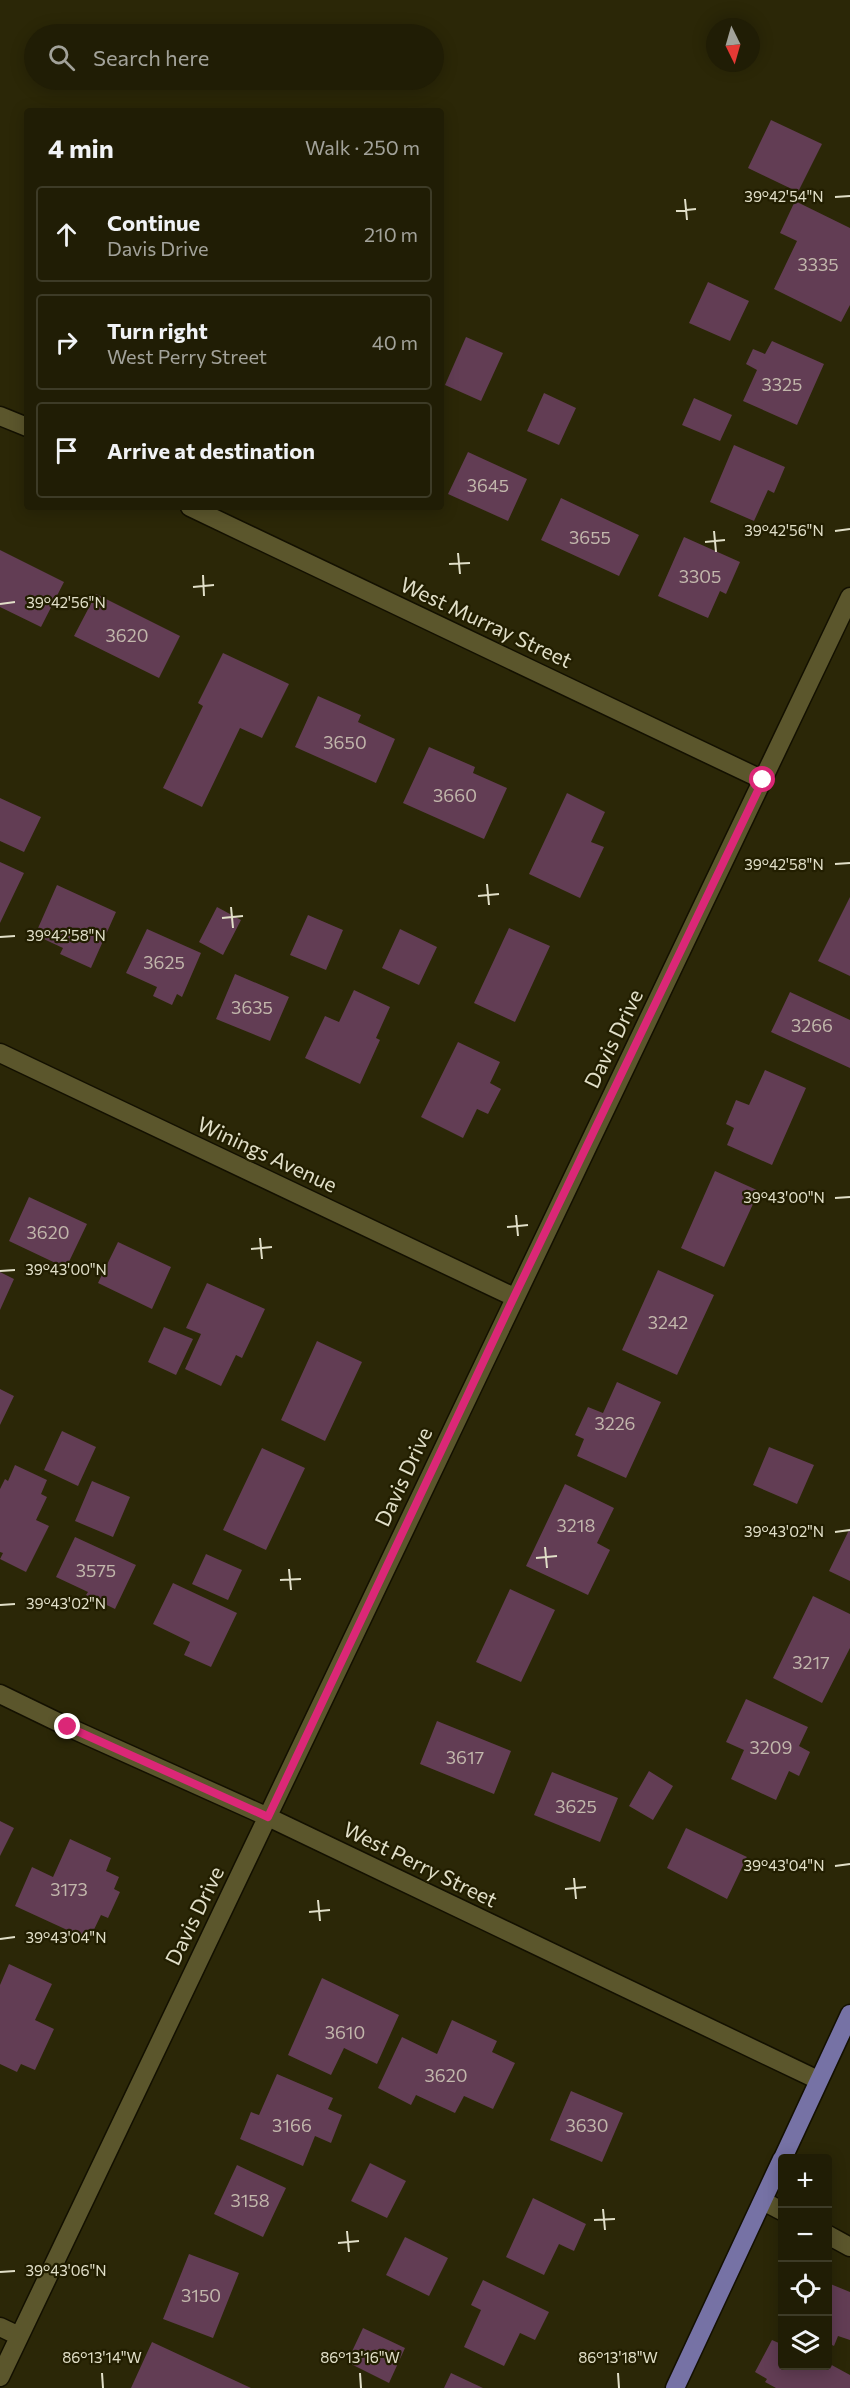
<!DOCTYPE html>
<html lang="en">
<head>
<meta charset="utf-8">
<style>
  body { margin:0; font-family:Commissioner,sans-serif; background:#28260f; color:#f1f3f6 }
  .controls { position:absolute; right:18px; bottom:18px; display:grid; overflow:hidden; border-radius:6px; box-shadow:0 3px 15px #0003 }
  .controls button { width:54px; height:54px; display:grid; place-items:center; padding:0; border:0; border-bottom:2px solid #3d3b27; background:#201d05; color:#f1f3f6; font:30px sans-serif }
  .compass { position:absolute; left:706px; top:18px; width:54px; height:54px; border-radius:50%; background:#201d05; box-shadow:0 3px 15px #0003; rotate:175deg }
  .stop { position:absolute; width:18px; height:18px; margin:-14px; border:4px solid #db2777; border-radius:50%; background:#fff }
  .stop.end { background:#db2777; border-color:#fff; box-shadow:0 2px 6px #0008 }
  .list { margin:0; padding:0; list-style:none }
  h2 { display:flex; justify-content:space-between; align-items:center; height:78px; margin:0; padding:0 24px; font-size:26px }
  h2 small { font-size:20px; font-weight:400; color:#a2a29a }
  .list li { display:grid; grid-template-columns:39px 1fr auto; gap:18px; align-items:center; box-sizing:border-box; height:96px; margin:0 12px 12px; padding:0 12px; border:2px solid #3d3b27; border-radius:6px }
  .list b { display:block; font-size:22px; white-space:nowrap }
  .list p { margin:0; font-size:20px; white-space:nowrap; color:#a2a29a }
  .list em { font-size:20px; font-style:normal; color:#a2a29a }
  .icon { flex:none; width:33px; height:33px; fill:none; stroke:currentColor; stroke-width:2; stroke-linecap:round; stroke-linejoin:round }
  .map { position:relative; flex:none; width:850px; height:2388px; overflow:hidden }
  .search { position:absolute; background:#201d05; box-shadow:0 3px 15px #0003; left:24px; top:24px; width:420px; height:66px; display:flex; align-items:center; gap:15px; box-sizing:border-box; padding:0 21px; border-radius:33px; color:#a2a29a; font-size:22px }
  .panel { position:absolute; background:#201d05; box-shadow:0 3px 15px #0003; left:24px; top:108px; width:420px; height:402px; border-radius:6px }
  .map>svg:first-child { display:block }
  .building { fill:#623d54 }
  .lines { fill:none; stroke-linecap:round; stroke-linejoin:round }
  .minor-casing { stroke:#131000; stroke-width:21 }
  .major-casing { stroke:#131000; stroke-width:21 }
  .minor { stroke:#5b562c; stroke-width:18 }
  .major { stroke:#7672a5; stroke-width:18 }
  .route { stroke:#db2777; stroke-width:8 }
  .ticks { fill:none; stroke:#e1dfc8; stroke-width:2 }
  .labels { text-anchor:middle; stroke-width:4.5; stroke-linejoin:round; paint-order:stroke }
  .number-label { font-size:18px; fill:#c1b6ab }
  .street-label { font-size:21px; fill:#e1dfc8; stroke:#221e00 }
  .ticks-label { font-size:15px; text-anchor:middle; fill:#e1dfc8; stroke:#221e00; stroke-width:4.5; stroke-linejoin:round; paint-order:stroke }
</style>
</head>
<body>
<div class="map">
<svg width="850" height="2388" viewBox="0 0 850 2388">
  <rect width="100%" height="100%" fill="#2b2707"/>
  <path class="building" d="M771,120L822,144L798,192L748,168Z
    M795,201L850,228V305L841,322L774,289L797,241L780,233Z
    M708,282L749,301L730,341L689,323Z
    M466,337L503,353L481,401L445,385Z
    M772,341L824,364L797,425L743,401L757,370L746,364L753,349L765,354Z
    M544,393L576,408L559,445L527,431Z
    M694,398L732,415L720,441L682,425Z
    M734,445L785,467L774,493L768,490L754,521L710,502Z
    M468,452L527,479L508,521L448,494Z
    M561,498L639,535L619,576L541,540Z
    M684,537L740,562L726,594L720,591L708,618L658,596Z
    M0,550L64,582L41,627L0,607Z
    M96,594L180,636L159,678L74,636Z
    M223,653L289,684L262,738L240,728L202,807L163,788L203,706L198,703Z
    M318,696L361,715L358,722L395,739L376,783L295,747Z
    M429,747L475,767L473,773L507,788L484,839L403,803Z
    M567,793L605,812L591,842L604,847L580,898L529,874Z
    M0,798L41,817L24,852L0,841Z
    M0,862L24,873L0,923Z
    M57,885L116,912L91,968L60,954L63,948L35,935Z
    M850,897V976L818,961Z
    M217,907L241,920L223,955L199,942Z
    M308,915L343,930L326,970L290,955Z
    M509,928L550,946L515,1022L474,1003Z
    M147,929L201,953L182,997L177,994L172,1005L153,996L157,987L126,973Z
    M400,929L437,947L419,985L382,968Z
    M235,974L289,997L270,1041L216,1019Z
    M354,990L390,1007L376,1038L380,1040L360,1084L305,1058L325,1016L339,1022Z
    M790,992L850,1020V1068L771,1032Z
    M458,1042L500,1062L490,1083L501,1089L488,1114L477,1109L463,1138L421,1117Z
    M765,1070L806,1088L772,1165L727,1145L734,1128L726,1124L736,1100L749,1105Z
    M715,1171L759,1191L724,1267L681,1248Z
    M29,1197L87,1224L66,1268L9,1241Z
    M118,1242L171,1267L152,1309L98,1283Z
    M658,1270L714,1295L677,1375L622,1350Z
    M0,1272L14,1279L0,1310Z
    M207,1283L265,1309L242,1358L236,1355L221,1386L185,1369L201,1334L186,1328Z
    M164,1327L193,1339L176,1375L148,1362Z
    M317,1341L362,1362L325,1441L281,1420Z
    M617,1382L661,1402L626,1478L577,1456L584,1439L575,1435L588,1407L603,1413Z
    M0,1389L14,1396L0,1425Z
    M62,1431L96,1447L78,1486L44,1470Z
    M769,1447L814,1465L797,1504L753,1485Z
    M262,1448L305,1468L266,1550L223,1530Z
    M15,1465L47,1480L41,1494L47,1497L36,1520L49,1526L26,1572L0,1559L3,1553L0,1552V1489L5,1479L8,1481Z
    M92,1481L130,1497L113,1537L75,1521Z
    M565,1484L614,1508L597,1543L610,1550L588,1595L526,1566Z
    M850,1528V1581L829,1571Z
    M75,1537L136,1565L115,1609L86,1595L88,1592L56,1577Z
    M206,1554L242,1570L228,1600L192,1584Z
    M173,1583L237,1613L211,1667L184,1655L190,1642L153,1624Z
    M510,1589L555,1610L521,1682L476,1662Z
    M813,1596L850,1614V1648L822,1703L773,1678Z
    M746,1699L808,1727L799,1746L810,1752L799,1776L789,1771L776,1800L731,1779L744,1750L726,1742Z
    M437,1721L511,1751L494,1794L420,1764Z
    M649,1771L673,1786L653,1820L629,1806Z
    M552,1772L618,1798L600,1842L534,1815Z
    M0,1821L14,1828L0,1856Z
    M686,1828L747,1857L727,1899L667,1868Z
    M70,1839L111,1858L106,1871L119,1877L114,1889L120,1892L108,1918L101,1915L89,1940L15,1906L32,1867L53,1877Z
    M9,1964L52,1984L35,2020L54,2029L35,2070L21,2064L17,2072L0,2064V1985Z
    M322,1978L399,2015L377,2064L344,2048L331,2075L288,2055Z
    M452,2020L497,2041L492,2052L515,2063L493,2109L464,2096L455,2113L416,2095L411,2105L378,2088L402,2037L437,2054Z
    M277,2074L333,2098L328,2109L342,2115L331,2143L315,2136L303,2166L240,2139L251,2112L259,2115Z
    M571,2091L623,2113L602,2162L550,2140Z
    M370,2163L406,2181L387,2218L351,2201Z
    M237,2165L286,2188L263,2237L214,2214Z
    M533,2198L586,2224L574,2251L559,2244L544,2275L506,2257Z
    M405,2237L448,2258L429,2296L386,2275Z
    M189,2254L239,2273L213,2338L163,2319Z
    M483,2280L549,2312L535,2340L520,2333L504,2366L464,2347L481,2310L471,2305Z
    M828,2283L850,2292V2340L838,2336L834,2346L828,2343Z
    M363,2328L405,2348L389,2383L347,2362Z
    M772,2340L781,2344L782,2341V2366H828V2363L850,2375V2388H776L765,2382L767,2379L755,2372Z
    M152,2342L251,2388H131Z
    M451,2373L483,2388H444Z"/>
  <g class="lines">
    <defs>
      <path id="minor" d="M0,416L27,427
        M190,507L763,780
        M0,1053L514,1297
        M0,1694L68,1727L268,1817L818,2080
        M763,2201L782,2211
        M828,2235L850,2247
        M0,2327L19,2336
        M0,2377L850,597"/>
      <path id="major" d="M783,2158L850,2014
        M675,2388L782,2159"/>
    </defs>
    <use href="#minor" class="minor-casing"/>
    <use href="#major" class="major-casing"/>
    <use href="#minor" class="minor"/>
    <use href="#major" class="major"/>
  </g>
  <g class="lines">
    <path class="route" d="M68,1727L268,1817L514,1297L763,780"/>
  </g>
  <path class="ticks" d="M835,197L850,196M685,199L687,220M676,211L696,209M714,531L716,552M835,531L850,529M705,542L725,540M458,553L460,574M449,564L470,563M203,575L204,596M193,587L214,585M0,604L15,602M835,864L850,863M487,884L489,905M478,896L499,894M231,907L233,928M222,918L243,916M0,937L15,936M835,1198L850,1197M516,1215L518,1236M507,1227L528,1225M260,1238L262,1259M251,1249L272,1247M0,1271L15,1270M835,1532L850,1530M545,1547L547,1568M536,1558L557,1556M289,1569L291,1590M280,1580L301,1579M0,1605L15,1604M835,1866L850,1864M574,1878L576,1899M565,1889L586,1887M318,1900L320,1921M309,1912L330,1910M0,1939L15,1937M603,2209L605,2230M594,2220L615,2219M347,2231L349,2252M338,2243L359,2241M0,2272L15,2271M102,2373L103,2388M360,2373L361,2388M618,2373L619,2388"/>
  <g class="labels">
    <g class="number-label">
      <text x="818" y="271">3335</text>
      <text x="782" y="391">3325</text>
      <text x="488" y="492">3645</text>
      <text x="590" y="544">3655</text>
      <text x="700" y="583">3305</text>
      <text x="127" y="642">3620</text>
      <text x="345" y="749">3650</text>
      <text x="455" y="802">3660</text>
      <text x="164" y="969">3625</text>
      <text x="252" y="1014">3635</text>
      <text x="812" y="1032">3266</text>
      <text x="48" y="1239">3620</text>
      <text x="668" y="1329">3242</text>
      <text x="615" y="1430">3226</text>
      <text x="576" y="1532">3218</text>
      <text x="96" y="1577">3575</text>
      <text x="811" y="1669">3217</text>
      <text x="771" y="1754">3209</text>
      <text x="465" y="1764">3617</text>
      <text x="576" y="1813">3625</text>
      <text x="69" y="1896">3173</text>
      <text x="345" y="2039">3610</text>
      <text x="446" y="2082">3620</text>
      <text x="292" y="2132">3166</text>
      <text x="587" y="2132">3630</text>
      <text x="250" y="2207">3158</text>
      <text x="201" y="2302">3150</text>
    </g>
    <g class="street-label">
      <text transform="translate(486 623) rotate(25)" y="7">West Murray Street</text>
      <text transform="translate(614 1039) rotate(-64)" y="7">Davis Drive</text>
      <text transform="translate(267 1155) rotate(25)" y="7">Winings Avenue</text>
      <text transform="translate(404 1477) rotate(-65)" y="7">Davis Drive</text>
      <text transform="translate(420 1865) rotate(26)" y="7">West Perry Street</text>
      <text transform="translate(195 1916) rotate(-64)" y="7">Davis Drive</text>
    </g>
  </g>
  <g class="ticks-label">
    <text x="784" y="202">39°42'54"N</text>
    <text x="784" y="536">39°42'56"N</text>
    <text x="66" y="608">39°42'56"N</text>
    <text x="784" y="870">39°42'58"N</text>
    <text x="66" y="941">39°42'58"N</text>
    <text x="784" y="1203">39°43'00"N</text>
    <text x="66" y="1275">39°43'00"N</text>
    <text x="784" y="1537">39°43'02"N</text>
    <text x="66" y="1609">39°43'02"N</text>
    <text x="784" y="1871">39°43'04"N</text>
    <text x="66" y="1943">39°43'04"N</text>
    <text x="66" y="2276">39°43'06"N</text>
    <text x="102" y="2363">86°13'14"W</text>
    <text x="360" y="2363">86°13'16"W</text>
    <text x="618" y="2363">86°13'18"W</text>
  </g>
</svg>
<div class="controls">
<button>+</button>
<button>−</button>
<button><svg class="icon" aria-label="locate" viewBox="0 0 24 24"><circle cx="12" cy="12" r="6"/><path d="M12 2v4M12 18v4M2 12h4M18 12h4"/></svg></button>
<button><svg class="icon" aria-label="layers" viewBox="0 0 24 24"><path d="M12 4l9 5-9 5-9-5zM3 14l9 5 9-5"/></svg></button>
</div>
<svg class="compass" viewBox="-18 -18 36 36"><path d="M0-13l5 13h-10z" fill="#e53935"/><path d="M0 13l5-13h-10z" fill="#a2a29a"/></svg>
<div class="stop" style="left:763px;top:780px"></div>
<div class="stop end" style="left:68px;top:1727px"></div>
<div class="search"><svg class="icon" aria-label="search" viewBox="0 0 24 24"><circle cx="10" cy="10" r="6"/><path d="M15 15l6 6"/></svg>Search here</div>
<section class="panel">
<h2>4 min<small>Walk · 250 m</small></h2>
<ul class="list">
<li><svg class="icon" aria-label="ahead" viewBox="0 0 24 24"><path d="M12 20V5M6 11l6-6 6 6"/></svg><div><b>Continue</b><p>Davis Drive</p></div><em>210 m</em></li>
<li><svg class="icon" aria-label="right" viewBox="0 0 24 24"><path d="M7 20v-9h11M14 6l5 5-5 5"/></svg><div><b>Turn right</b><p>West Perry Street</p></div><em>40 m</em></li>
<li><svg class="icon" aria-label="arrive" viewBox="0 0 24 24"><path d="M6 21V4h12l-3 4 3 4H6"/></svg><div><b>Arrive at destination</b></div></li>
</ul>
</section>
</div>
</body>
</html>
